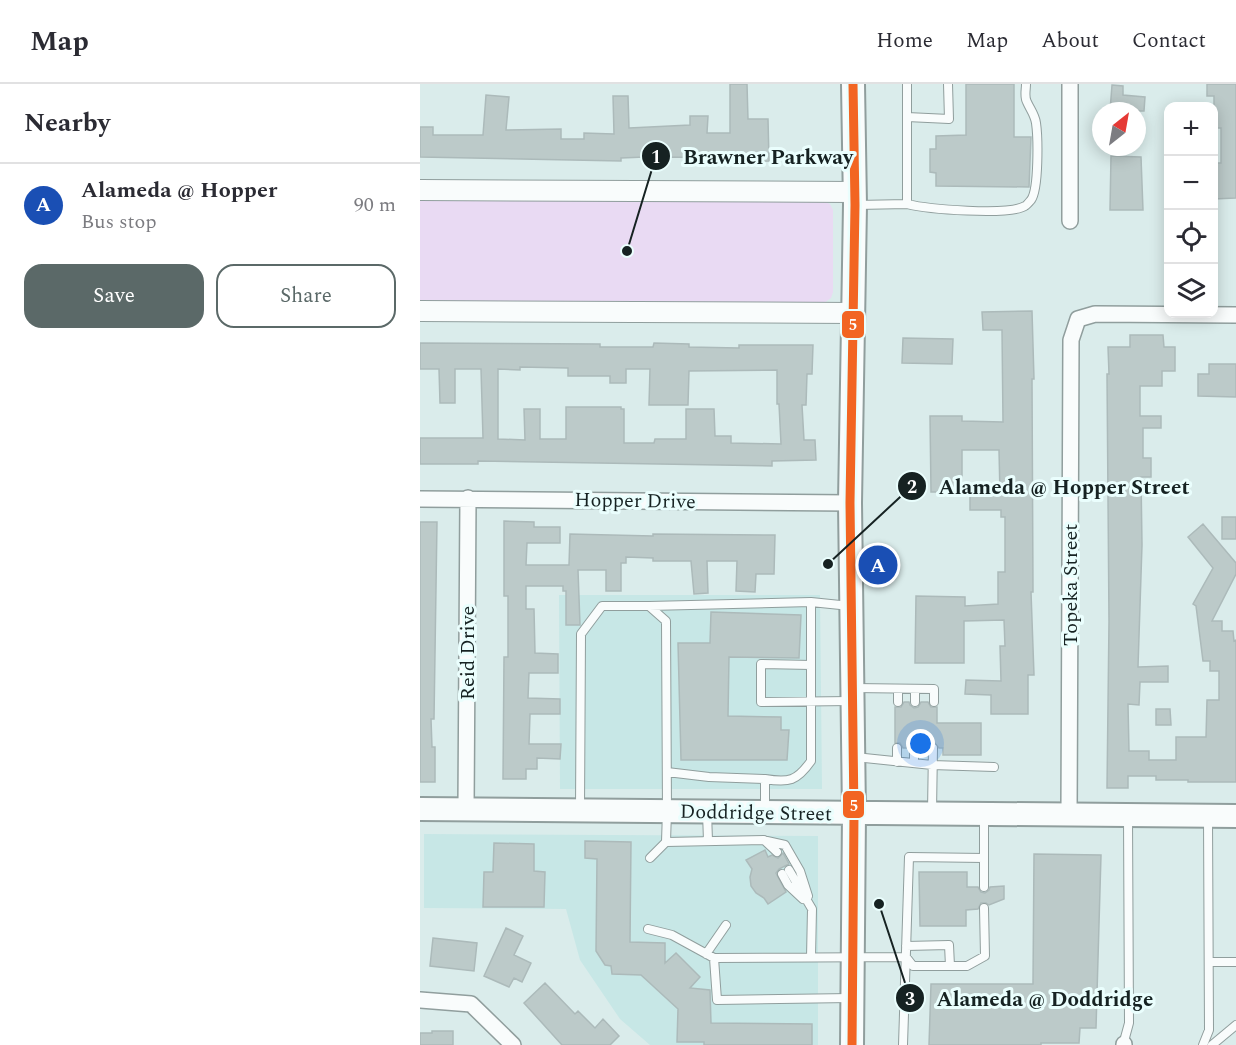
<!DOCTYPE html>
<html lang="en">
<head>
<meta charset="utf-8">
<style>
  body { margin:0; font-family:Spectral,serif; background:#f7f7f7; color:#2b2b33 }
  .controls { position:absolute; right:18px; top:18px; display:grid; overflow:hidden; border-radius:12px; box-shadow:0 3px 15px #0003 }
  .controls button { width:54px; height:54px; display:grid; place-items:center; padding:0; border:0; border-bottom:2px solid #e1e1e2; background:#fff; color:#2b2b33; font:30px sans-serif }
  .compass { position:absolute; left:672px; top:18px; width:54px; height:54px; border-radius:50%; background:#fff; box-shadow:0 3px 15px #0003; rotate:31deg }
  .you { position:absolute; left:501px; top:660px; width:21px; height:21px; margin:-15px; border:4px solid #fff; border-radius:50%; background:#1a73e8; box-shadow:0 0 0 9px #1a73e833 }
  .badge { display:grid; place-items:center; width:39px; height:39px; border-radius:50%; background:#5b6968; color:#fff; font-size:20px; font-weight:700 }
  .pin { position:absolute; translate:-50% -50%; border:3px solid #fff; box-shadow:0 2px 6px #0006 }
  .list { margin:0; padding:0; list-style:none }
  h2 { display:flex; justify-content:space-between; align-items:center; height:78px; margin:0; padding:0 24px; font-size:26px }
  h2 small { font-size:20px; font-weight:400; color:#7c7c81 }
  .list li { display:grid; grid-template-columns:39px 1fr auto; gap:18px; align-items:center; box-sizing:border-box; height:84px; padding:0 24px; border-top:2px solid #e1e1e2 }
  .list b { display:block; font-size:22px; white-space:nowrap }
  .list p { margin:0; font-size:20px; white-space:nowrap; color:#7c7c81 }
  .list em { font-size:20px; font-style:normal; color:#7c7c81 }
  .actions { display:flex; gap:12px; padding:18px 24px }
  .actions a { flex:1; padding:14px 0; border:2px solid #5b6968; border-radius:18px; text-align:center; font-size:21px; color:#5b6968 }
  .actions .main { background:#5b6968; color:#fff }
  .icon { flex:none; width:33px; height:33px; fill:none; stroke:currentColor; stroke-width:2; stroke-linecap:round; stroke-linejoin:round }
  .map { position:relative; flex:none; width:816px; height:961px; overflow:hidden }
  header { display:flex; align-items:center; gap:36px; box-sizing:border-box; height:84px; padding:0 30px; background:#fff; border-bottom:2px solid #e1e1e2 }
  header strong { font-size:28px }
  nav { display:flex; gap:33px; margin-inline-start:auto; font-size:21px }
  main { display:flex }
  aside { flex:1; background:#fff }
  .map>svg:first-child { display:block }
  .built { fill:#c7e7e6 }
  .green { fill:#e9daf3 }
  .building { fill:#bccac9; stroke:#acbaba; stroke-width:1.5; fill-rule:evenodd }
  .lines { fill:none; stroke-linecap:round; stroke-linejoin:round }
  .service-casing { stroke:#909e9d; stroke-width:10 }
  .minor-casing { stroke:#909e9d; stroke-width:18 }
  .tertiary-casing { stroke:#909e9d; stroke-width:22 }
  .secondary-casing { stroke:#909e9d; stroke-width:26 }
  .service { stroke:#f9fcfc; stroke-width:8 }
  .minor { stroke:#f9fcfc; stroke-width:15 }
  .tertiary { stroke:#f9fcfc; stroke-width:20 }
  .secondary { stroke:#f9fcfc; stroke-width:22 }
  .bus-1-casing { stroke:#eafefd; stroke-width:14 }
  .bus-1 { stroke:#f26522; stroke-width:9 }
  .labels { text-anchor:middle; stroke-width:6; stroke-linejoin:round; paint-order:stroke }
  .street-label { font-size:20px; fill:#162222; stroke:#eafefd }
  .leader { fill:none; stroke:#162222; stroke-width:2 }
  .callout-dot { fill:#162222; stroke:#eafefd; stroke-width:2 }
  .mark-label { font-size:18px; text-anchor:middle; font-weight:bold; fill:#fff }
  .callout-label { font-size:21px; text-anchor:middle; font-weight:bold; fill:#162222; stroke:#eafefd; stroke-width:6; stroke-linejoin:round; paint-order:stroke }
  .line-badge { stroke:#eafefd; stroke-width:2 }
  .badge-label { font-size:16px; text-anchor:middle; font-weight:bold; fill:#fff }
</style>
</head>
<body>
<header>
<strong>Map</strong>
<nav><a>Home</a><a>Map</a><a>About</a><a>Contact</a></nav>
</header>
<main>
<aside>
<h2>Nearby<small></small></h2>
<ul class="list">
<li><span class="badge" style="background:#1a4fb4">A</span><div><b>Alameda @ Hopper</b><p>Bus stop</p></div><em>90 m</em></li>
</ul>
<div class="actions"><a class="main">Save</a><a>Share</a></div>
</aside>
<div class="map">
<svg width="816" height="961" viewBox="0 0 816 961">
  <rect width="100%" height="100%" fill="#daeceb"/>
  <path class="built" d="M139,511H400L402,705H140Z
    M4,750L398,752V961H230L200,935L160,876L146,825L4,824Z"/>
  <path class="green" d="M0,116L403,117L410,120L413,126V208L411,214L404,219L0,218Z"/>
  <path class="building" d="M310,0H327L328,35H348L349,77L311,79V74L241,73V77H225V73L201,74V77L0,73V43H13V51H63L66,11L89,13L86,46L141,45V55H164V49L194,50L193,12H208L209,44L270,41V32H288L287,49H310Z
    M546,0H594V53H611L609,103L516,102V89L510,88V65H516V52L546,51Z
    M787,0H816V114L794,115V79H801V44H794V12H787Z
    M692,1L703,2V11L725,13L724,27H690Z
    M691,72L721,73L723,126H690Z
    M612,227L614,295H612L613,508H611L614,591H608V630H571V611L545,610L546,596L581,597L580,562H585L584,536L544,537V579H495L496,512L545,513V522L578,520V488H585V433H581V426H550V410H580L579,366H542V408H511L510,332H542V337L583,338L582,246H563L562,228Z
    M710,251H743L744,263H755V287H742V302H720V332H741V344H723V374H731V393H721L722,461L718,583L748,582V598H720L719,621L708,620L709,667H729V676H756V653H786L787,616H799V587H790V577H783L776,522L773,520L793,484L768,453L783,440L816,479V490L792,537H802V547H813L814,557L816,556V698H768V696H736V692H708V704H687L689,537L687,290H689L688,263H710Z
    M483,254L533,255L532,280L482,279Z
    M0,259L180,260V263H233L234,259L269,260V263L319,264V261H393L392,290H387L386,321H382L384,356H395L396,376L352,377V382L58,377V380H0V354H63L61,285H35V319H20L19,285H0ZM100,283L148,284V292H190V299H206V285H230L229,321H268L269,287L357,286V320H359L361,360L311,359V352H295L294,325H266V355H235L234,359H204V325H201V323H146V355H120V325H104L105,356L78,355V285L100,286Z
    M789,280H816V313L778,312V290H789Z
    M802,433H816V455H802Z
    M84,437L114,438V443H140V459H107L106,481H149L150,450L233,452V450L355,451L354,490H336L335,508L316,507L317,477H287L288,509L274,510L271,477H233V474L206,473V479H201V507H186V486H158L160,541H146V507H143V502H106V525H114L115,569L138,570V589H109L108,614L140,615V630H110L109,660H141L140,675L117,674V685H106V695H83L84,573H88V512H84Z
    M0,438H17L14,635H11L12,663H15V698H0Z
    M291,528L381,531L379,574L309,573L308,632L361,633V646H369L367,676H261L258,559H290Z
    M484,618H489L490,621L494,624L498,623L501,618H508L511,623H517V639H561V671H523V664H519L514,658L510,659L507,664H500L497,659L493,658L488,664H483L480,659H475V623H481Z
    M736,625H750L751,641H736Z
    M165,757L211,758L210,858L245,859V879L256,869L280,893L270,904L290,906L291,939L392,940V961H284V958H257L258,925L221,891L192,890L191,882L185,881L176,867L177,775L165,774Z
    M74,759L114,760V787L125,788L124,823H63L64,788H73Z
    M345,766L348,773L352,771L358,774L363,769L369,780L359,785L356,789L366,808L348,820L344,814L336,809L331,802L330,793L332,785L326,776Z
    M614,770L681,771L676,944H660L659,959H621V961H509L511,900H613Z
    M499,788H547V803H558L561,808L565,809L569,806L570,803L584,802V815L569,821L566,819H561L558,825L546,826V842H500Z
    M86,844L103,852L94,871L111,879L102,898L94,894L89,903L64,892Z
    M13,854L57,859L54,887L10,882Z
    M125,899L155,930L158,927L175,944L183,935L199,952L190,961H142L104,919Z
    M12,947H33V961H0V949H12Z"/>
  <g class="lines">
    <defs>
      <path id="service" d="M487,33L529,35L528,0
        M487,120C507,125 588,132 605,122C606,122 610,117 611,116C619,105 618,53 616,39C615,31 610,25 607,18C604,13 606,6 606,0
        M437,121L487,120V0
        M229,522L391,518L430,522
        M391,581L341,580V618L431,617
        M434,604L514,605V618
        M478,618V605
        M495,618V605
        M435,673L512,681L574,683
        M477,678V664
        M494,679V664
        M247,688L289,693L345,695V724
        M345,695C369,699 377,697 391,677V518
        M160,725L161,550L182,522H229L246,537L247,727L246,758L230,774
        M287,728L288,757
        M512,728L513,664
        M347,757L365,761L380,787L388,812
        M246,758L344,756L357,768
        M369,786L392,825L391,873
        M362,790L368,801L383,815
        M564,803V732
        M228,845L252,851L294,874L297,916L431,914
        M486,862L529,861L530,882
        M286,870L306,841
        M294,874L486,873L493,882H547L565,872L564,824
        M789,878H816
        M483,961L489,773L564,774
        M703,961L709,939L708,732
        M783,961L789,946L788,733
        M792,961L816,941"/>
      <path id="minor" d="M650,137V0
        M0,415L430,419
        M46,724L48,414
        M649,731L651,256L658,235L675,230L816,231
        M0,916L51,920L93,961
        M704,960V961"/>
      <path id="tertiary" d="M0,106L434,108
        M0,227L434,229"/>
      <path id="secondary" d="M0,725L816,732
        M432,961L434,730L430,419L435,121L433,0"/>
    </defs>
    <use href="#service" class="service-casing"/>
    <use href="#minor" class="minor-casing"/>
    <use href="#tertiary" class="tertiary-casing"/>
    <use href="#secondary" class="secondary-casing"/>
    <use href="#service" class="service"/>
    <use href="#minor" class="minor"/>
    <use href="#tertiary" class="tertiary"/>
    <use href="#secondary" class="secondary"/>
    <defs>
      <path id="bus-1" d="M432,961L434,730L430,419L435,121L433,0"/>
    </defs>
    <use href="#bus-1" class="bus-1-casing"/>
    <use href="#bus-1" class="bus-1"/>
  </g>
  <g class="labels">
    <g class="street-label">
      <text transform="translate(215 416) rotate(1)" y="7">Hopper Drive</text>
      <text transform="translate(650 501) rotate(-90)" y="7">Topeka Street</text>
      <text transform="translate(47 569) rotate(-90)" y="7">Reid Drive</text>
      <text transform="translate(336 728) rotate(1)" y="7">Doddridge Street</text>
    </g>
  </g>
  <path class="leader" d="M207 167L236 72M408 480L492 402M459 820L490 914"/>
  <g class="callout-dot">
    <circle cx="207" cy="167" r="6"/>
    <circle cx="408" cy="480" r="6"/>
    <circle cx="459" cy="820" r="6"/>
    <circle cx="236" cy="72" r="15"/>
    <circle cx="492" cy="402" r="15"/>
    <circle cx="490" cy="914" r="15"/>
  </g>
  <g class="mark-label">
    <text x="236" y="79">1</text>
    <text x="492" y="409">2</text>
    <text x="490" y="921">3</text>
  </g>
  <g class="callout-label">
    <text x="348" y="80">Brawner Parkway</text>
    <text x="644" y="410">Alameda @ Hopper Street</text>
    <text x="625" y="922">Alameda @ Doddridge</text>
  </g>
  <g class="line-badge">
    <rect x="421" y="226" width="24" height="29" rx="6" fill="#f26522"/>
    <rect x="422" y="706" width="23" height="29" rx="6" fill="#f26522"/>
  </g>
  <g class="badge-label">
    <text x="433" y="246">5</text>
    <text x="434" y="727">5</text>
  </g>
</svg>
<div class="controls">
<button>+</button>
<button>−</button>
<button><svg class="icon" aria-label="locate" viewBox="0 0 24 24"><circle cx="12" cy="12" r="6"/><path d="M12 2v4M12 18v4M2 12h4M18 12h4"/></svg></button>
<button><svg class="icon" aria-label="layers" viewBox="0 0 24 24"><path d="M12 4l9 5-9 5-9-5zM3 14l9 5 9-5"/></svg></button>
</div>
<svg class="compass" viewBox="-18 -18 36 36"><path d="M0-13l5 13h-10z" fill="#e53935"/><path d="M0 13l5-13h-10z" fill="#7c7c81"/></svg>
<div class="you"></div>
<div class="pin badge" style="left:458px;top:481px;background:#1a4fb4">A</div>
</div>
</main>
</body>
</html>
